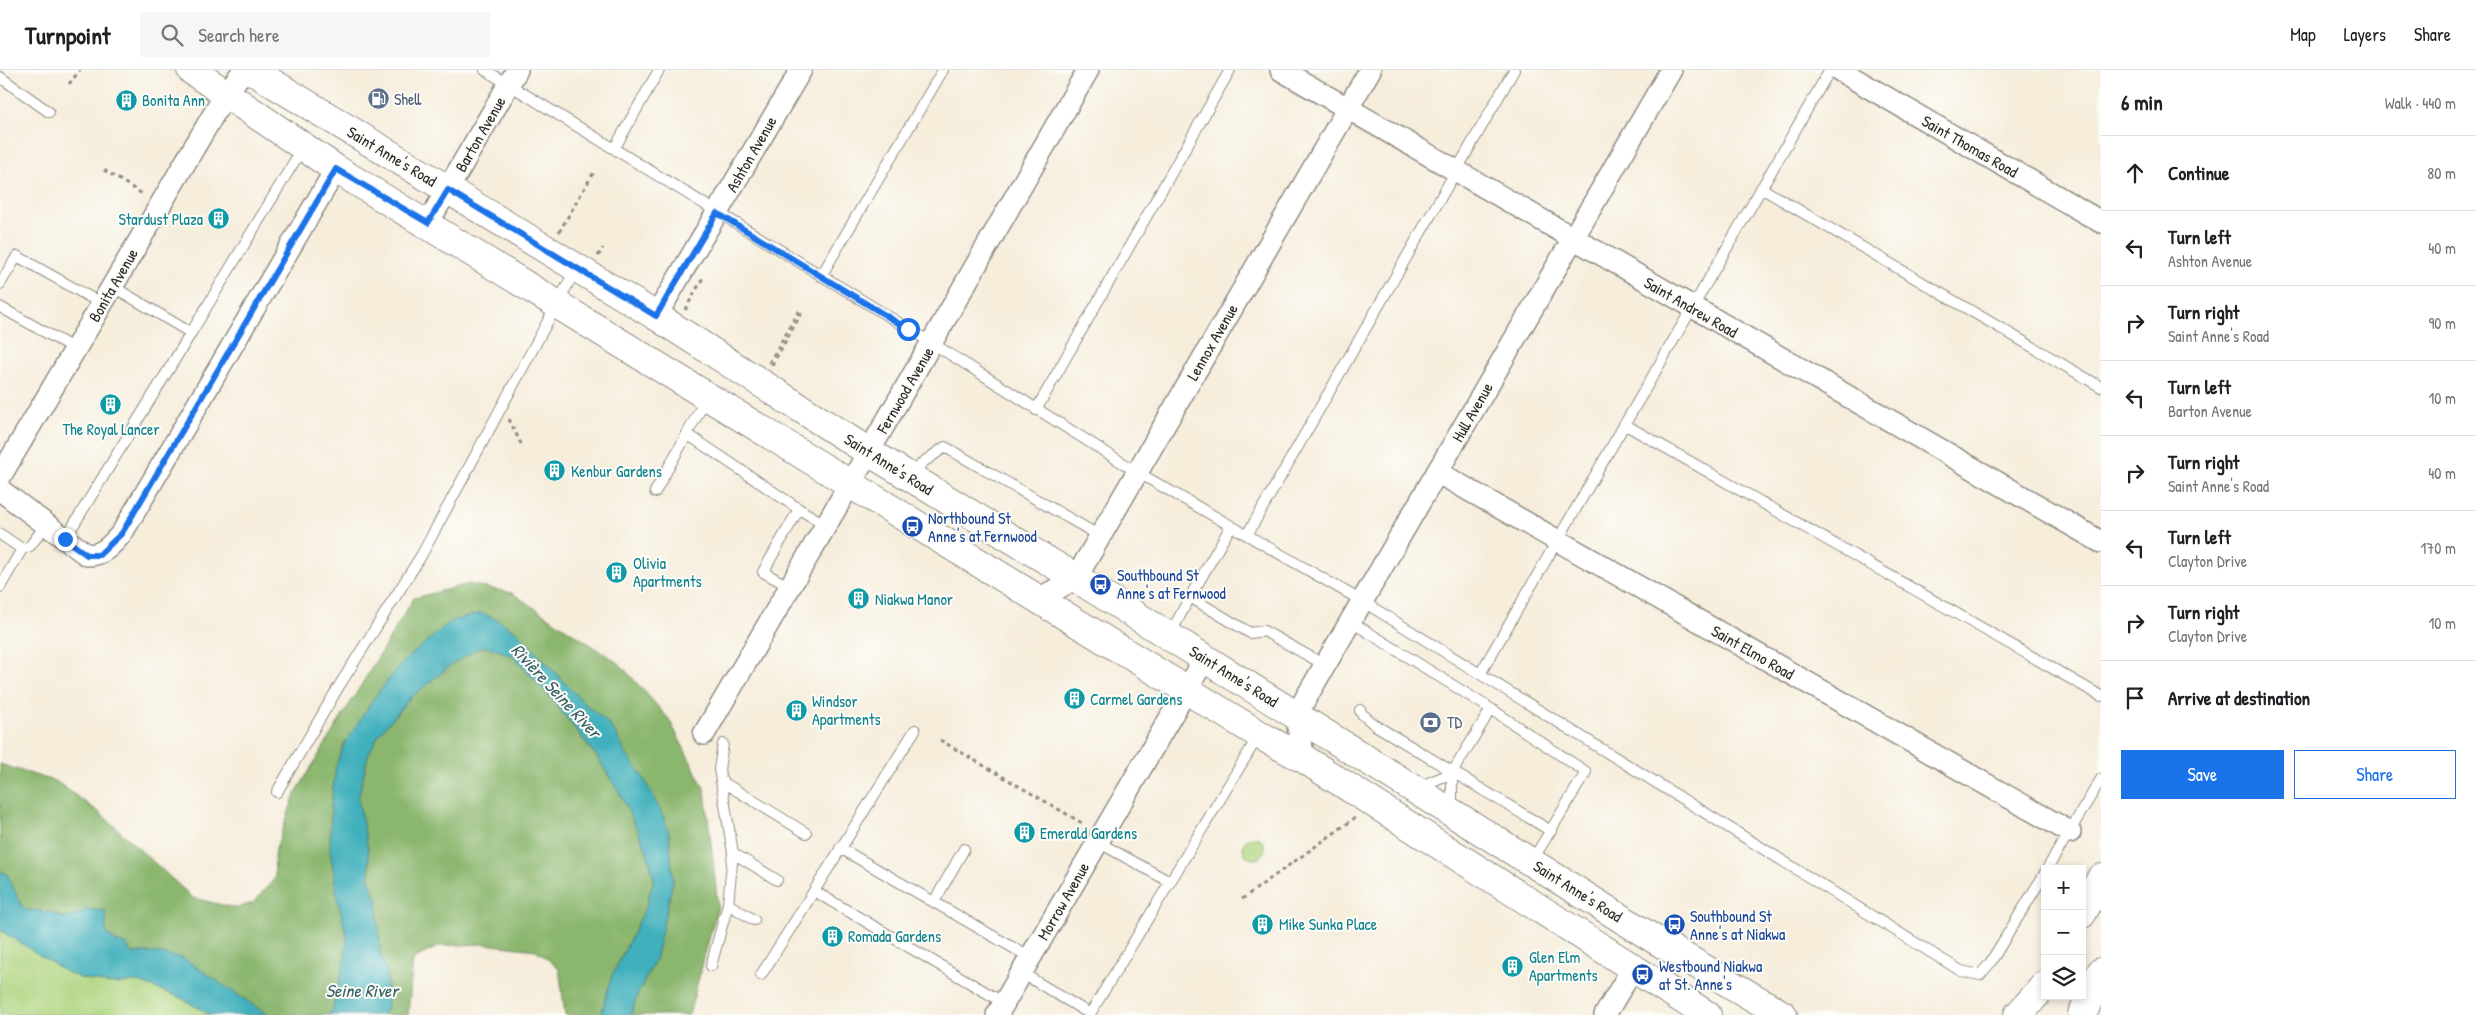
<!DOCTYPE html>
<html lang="en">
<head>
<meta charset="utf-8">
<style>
  body { margin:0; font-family:"Patrick Hand",sans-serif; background:#f6f6f6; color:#202124 }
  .controls { position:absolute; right:15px; bottom:15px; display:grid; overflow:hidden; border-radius:0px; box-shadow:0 2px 8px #0003 }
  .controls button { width:45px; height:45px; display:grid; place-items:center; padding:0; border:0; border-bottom:1px solid #e0e0e0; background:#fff; color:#202124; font:25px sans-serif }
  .stop { position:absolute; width:15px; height:15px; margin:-11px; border:4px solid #1a73e8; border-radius:50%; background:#fff }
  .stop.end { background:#1a73e8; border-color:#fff; box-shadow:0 1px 5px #0008 }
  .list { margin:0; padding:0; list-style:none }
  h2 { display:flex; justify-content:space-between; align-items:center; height:65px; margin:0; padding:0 20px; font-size:21px }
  h2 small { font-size:16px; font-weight:400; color:#757577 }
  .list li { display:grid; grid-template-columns:32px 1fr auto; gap:15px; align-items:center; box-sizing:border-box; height:75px; padding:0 20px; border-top:1px solid #e0e0e0 }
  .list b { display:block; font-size:19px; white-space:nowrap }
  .list p { margin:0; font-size:16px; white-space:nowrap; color:#757577 }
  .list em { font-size:16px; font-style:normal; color:#757577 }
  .actions { display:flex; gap:10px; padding:15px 20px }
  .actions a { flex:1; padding:11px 0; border:1px solid #1a73e8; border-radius:0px; text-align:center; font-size:18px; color:#1a73e8 }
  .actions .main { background:#1a73e8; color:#fff }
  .icon { flex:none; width:28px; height:28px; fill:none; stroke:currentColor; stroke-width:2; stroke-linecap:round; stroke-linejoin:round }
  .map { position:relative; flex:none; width:2101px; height:945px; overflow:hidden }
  header { display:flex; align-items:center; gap:30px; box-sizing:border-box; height:70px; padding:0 25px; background:#fff; border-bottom:1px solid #e0e0e0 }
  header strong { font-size:24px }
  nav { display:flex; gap:28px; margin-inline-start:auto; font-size:18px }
  .search { width:350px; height:45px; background:#f6f6f6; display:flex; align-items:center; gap:12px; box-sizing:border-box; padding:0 18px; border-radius:0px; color:#757577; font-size:19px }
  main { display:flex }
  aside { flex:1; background:#fff }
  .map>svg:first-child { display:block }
  .green { fill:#add47e; stroke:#6c8054 }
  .forest { fill:#8ab66d; stroke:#5a704c }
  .water { fill:#41b0bc; stroke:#366e74 }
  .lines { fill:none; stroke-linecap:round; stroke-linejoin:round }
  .lane-casing { stroke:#908c83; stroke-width:12 }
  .street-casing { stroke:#908c83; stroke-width:24 }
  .secondary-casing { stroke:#908c83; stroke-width:30 }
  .path { stroke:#908c83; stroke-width:3; stroke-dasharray:4 4; stroke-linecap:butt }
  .lane { stroke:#fff; stroke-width:10 }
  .street { stroke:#fff; stroke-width:21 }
  .secondary { stroke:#fff; stroke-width:28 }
  .route { stroke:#1a73e8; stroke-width:6 }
  .labels { text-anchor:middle; stroke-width:4; stroke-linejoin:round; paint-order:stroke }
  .service-label { font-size:16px; fill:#4e5e75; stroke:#fdfcf7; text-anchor:start }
  .culture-label { font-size:16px; fill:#0d838f; stroke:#fdfcf7; text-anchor:start }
  .street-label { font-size:16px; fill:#2b2b2b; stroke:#fdfcf7 }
  .transit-label { font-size:16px; fill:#164399; stroke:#fdfcf7; text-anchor:start }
  .water-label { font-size:18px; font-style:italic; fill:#346065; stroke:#fdfcf7 }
</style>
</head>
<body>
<header>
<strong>Turnpoint</strong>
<div class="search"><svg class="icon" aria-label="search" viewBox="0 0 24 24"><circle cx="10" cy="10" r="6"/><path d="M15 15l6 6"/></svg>Search here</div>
<nav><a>Map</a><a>Layers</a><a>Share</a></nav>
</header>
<main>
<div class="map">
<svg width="2101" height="945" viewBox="0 0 2101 945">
  <rect width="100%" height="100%" fill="#fdfcf7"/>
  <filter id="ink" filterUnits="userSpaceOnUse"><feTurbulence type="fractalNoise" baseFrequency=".02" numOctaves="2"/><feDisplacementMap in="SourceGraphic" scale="10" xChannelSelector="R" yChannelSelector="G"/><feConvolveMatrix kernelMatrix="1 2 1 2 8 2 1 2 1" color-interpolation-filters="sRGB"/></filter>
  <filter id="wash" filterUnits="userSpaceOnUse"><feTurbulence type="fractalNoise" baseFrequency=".0096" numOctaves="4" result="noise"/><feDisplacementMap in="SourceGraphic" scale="20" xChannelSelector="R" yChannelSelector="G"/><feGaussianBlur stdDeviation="1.12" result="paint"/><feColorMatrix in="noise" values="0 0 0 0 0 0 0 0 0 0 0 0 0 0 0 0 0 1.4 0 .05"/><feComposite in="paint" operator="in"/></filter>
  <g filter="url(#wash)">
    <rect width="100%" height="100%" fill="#f6eddb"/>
    <path class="green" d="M1243 778a11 11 0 1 1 22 0a11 11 0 1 1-22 0Z
      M0,860L66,902L80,908L111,914L139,912L181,928L210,945H0Z"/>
    <path class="forest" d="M469,514L512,523L620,594L669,649L705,720L718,836L689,945H631L636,928L655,890L673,811L669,763L663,746L641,705L626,684L616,664L607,652L585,634L498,550L344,673C326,723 329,776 338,828C340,841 346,853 347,866C349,890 338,918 332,941L329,945H268L183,888L155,883H131L106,863L88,839L72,847L64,848L50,842L27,840L21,835L7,804L0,801V694L57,712L100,743L193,828L235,838L253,833L275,808L274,784L295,724L414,528Z
      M489,577L513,586L551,628L596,686L620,724L646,778L654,808L646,837L611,908L601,945H565L559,898L536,880L483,874L440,876L413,889L408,945H384L389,928L386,901L380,883L377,830L370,812L368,779L358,729L368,685L379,664L410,628L451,595L479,578Z"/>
    <path class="water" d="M481,543L498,550L517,562L585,634L607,652L616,664L626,684L642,705L663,746L669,763L673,811L655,890L636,928L631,945H601L611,908L646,837L654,808L646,778L620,724L596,685L551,628L513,586L489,577L479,578L451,595L410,628L379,664L368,685L358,729L368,779L370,812L377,830L380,883L386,901L389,928L384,945H329L332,941L345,889L347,866L338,831L330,780L331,736L336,695L345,673L376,625L404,591L451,551Z
      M0,801L7,804L21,835L27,840L50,842L64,848L72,847L88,839L106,841V863L116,872L126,874L131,883H155L183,888L268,945H210L181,928L139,912L111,914L80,908L66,902L0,860Z"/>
  </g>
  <g filter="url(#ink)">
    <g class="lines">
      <defs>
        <path id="lane" d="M485,0L932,273L1137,402L1362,531L1961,901L1980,905L1990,893L2045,803
          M0,7L49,42
          M614,79L659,0
          M1761,118L2101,317
          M821,206L943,0
          M0,214L17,186L102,234
          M112,216L191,263L303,77
          M0,237L75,279
          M707,327L687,364L799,439
          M1036,340L1230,0
          M1624,354L2101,626
          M912,408L922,393L945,377L1100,466
          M655,422L687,364
          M1231,456L1190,527L1250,563L1264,561L1325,595
          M0,464L22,479
          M1247,465L1514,0
          M65,469L191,263
          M0,517L22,479L30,476L46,455
          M790,517L763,502L799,439L826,455
          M1350,551L1491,639L1452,703V739
          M1169,566L1190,527
          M1480,604L1830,0
          M1491,639L1586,702L1532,791
          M1360,640L1362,644L1375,655L1551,761
          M721,711L806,763
          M1418,717L1452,703
          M277,722L339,616L421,486L576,199
          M1098,772L1170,812L1259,665
          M840,778L1031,888
          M733,783L777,810
          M2047,799L2101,709
          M814,821L915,660
          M934,832L964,779
          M728,834L754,850
          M711,896L728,834L733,783L719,699L723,674
          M1022,903L1090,944L1170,812
          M761,905L814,821L1004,933"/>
        <path id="street" d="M1281,0L2101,472
          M1839,0L2101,152
          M428,153L517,0
          M656,246L801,0
          M1437,402L2070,762
          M0,407L225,25L244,0
          M0,420L87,485C104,485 111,475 122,463L336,99
          M1039,529L1076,508L1370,0
          M704,664L878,366L1088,0
          M1304,689L1296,645L1671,0
          M997,945L1205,588
          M1605,945L1632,899"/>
        <path id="secondary" d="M191,0L336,99L1265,668L1304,689L1707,945
          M251,0L656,246L869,382L1076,508L1654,869L1783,945
          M2082,844L2101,808
          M2018,945L2045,915
          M2082,945L2101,902"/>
      </defs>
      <use href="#lane" class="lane-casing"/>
      <use href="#street" class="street-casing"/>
      <use href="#secondary" class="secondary-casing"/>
      <path class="path" d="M69,14L80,0
        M104,100L144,125
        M559,162L594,102
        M598,186L603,178
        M685,240L704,206
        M769,293L800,239
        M772,295L802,242
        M509,349L523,378
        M940,670L1082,753
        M1242,829L1355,748"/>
      <use href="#lane" class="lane"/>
      <use href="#street" class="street"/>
      <use href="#secondary" class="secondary"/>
    </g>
  </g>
  <g class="lines" filter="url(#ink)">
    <path class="route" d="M65,469L87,485H99L122,463L336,99L428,153L448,120L656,246L717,143L908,259"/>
  </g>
  <defs>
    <symbol id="fuel-disc" viewBox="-11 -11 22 22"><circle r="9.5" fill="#5c6f8a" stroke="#fdfcf7"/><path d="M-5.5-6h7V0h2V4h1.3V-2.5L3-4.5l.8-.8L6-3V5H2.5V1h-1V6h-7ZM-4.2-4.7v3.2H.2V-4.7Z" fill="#fff"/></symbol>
    <symbol id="building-disc" viewBox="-11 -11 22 22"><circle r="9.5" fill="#0f9aa8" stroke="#fdfcf7"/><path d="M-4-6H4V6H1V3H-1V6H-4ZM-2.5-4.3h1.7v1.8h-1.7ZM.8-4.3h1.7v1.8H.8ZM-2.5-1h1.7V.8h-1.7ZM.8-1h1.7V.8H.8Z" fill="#fff"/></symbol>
    <symbol id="bus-disc" viewBox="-11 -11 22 22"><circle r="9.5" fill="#1a4fb4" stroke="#fdfcf7"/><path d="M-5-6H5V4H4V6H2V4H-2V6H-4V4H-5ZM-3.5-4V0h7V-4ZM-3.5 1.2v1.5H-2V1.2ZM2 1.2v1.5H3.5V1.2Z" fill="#fff"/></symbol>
    <symbol id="bank-disc" viewBox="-11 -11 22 22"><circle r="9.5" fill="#5c6f8a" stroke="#fdfcf7"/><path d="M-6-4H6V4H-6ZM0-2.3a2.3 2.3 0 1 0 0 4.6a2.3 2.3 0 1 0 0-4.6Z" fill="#fff"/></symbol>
  </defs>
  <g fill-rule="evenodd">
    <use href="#fuel-disc" x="366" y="16" width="25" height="25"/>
    <use href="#building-disc" x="114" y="18" width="25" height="25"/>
    <use href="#building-disc" x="206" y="136" width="25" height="25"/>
    <use href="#building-disc" x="98" y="322" width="25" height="25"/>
    <use href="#building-disc" x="542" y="388" width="25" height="25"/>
    <use href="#bus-disc" x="900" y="444" width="25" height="25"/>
    <use href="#building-disc" x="604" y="490" width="25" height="25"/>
    <use href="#bus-disc" x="1088" y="502" width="25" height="25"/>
    <use href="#building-disc" x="846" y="516" width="25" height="25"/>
    <use href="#building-disc" x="1062" y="616" width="25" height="25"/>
    <use href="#building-disc" x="784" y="628" width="25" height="25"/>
    <use href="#bank-disc" x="1418" y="640" width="25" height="25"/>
    <use href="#building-disc" x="1012" y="750" width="25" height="25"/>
    <use href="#building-disc" x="1250" y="842" width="25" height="25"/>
    <use href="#bus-disc" x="1662" y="842" width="25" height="25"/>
    <use href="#building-disc" x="820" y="854" width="25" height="25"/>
    <use href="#building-disc" x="1500" y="884" width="25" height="25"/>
    <use href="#bus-disc" x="1630" y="892" width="25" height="25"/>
  </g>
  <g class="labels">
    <g class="service-label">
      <text x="394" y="35">Shell</text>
      <text x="1447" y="658">TD</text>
    </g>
    <g class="culture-label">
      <text x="142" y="36">Bonita Ann</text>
      <text x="203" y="155" text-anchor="end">Stardust Plaza</text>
      <text x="111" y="365" text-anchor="middle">The Royal Lancer</text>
      <text x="571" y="407">Kenbur Gardens</text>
      <text x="633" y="499">Olivia<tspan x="633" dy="18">Apartments</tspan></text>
      <text x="875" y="535">Niakwa Manor</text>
      <text x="1090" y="635">Carmel Gardens</text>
      <text x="812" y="637">Windsor<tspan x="812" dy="18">Apartments</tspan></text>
      <text x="1040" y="769">Emerald Gardens</text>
      <text x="1279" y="860">Mike Sunka Place</text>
      <text x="848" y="872">Romada Gardens</text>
      <text x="1529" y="893">Glen Elm<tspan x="1529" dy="18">Apartments</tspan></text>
    </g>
    <g class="street-label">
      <text transform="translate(480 64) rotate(-60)" y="6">Barton Avenue</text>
      <text transform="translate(1970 76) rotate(30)" y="6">Saint Thomas Road</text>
      <text transform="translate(751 84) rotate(-60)" y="6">Ashton Avenue</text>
      <text transform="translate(392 86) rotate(31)" y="6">Saint Anne's Road</text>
      <text transform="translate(113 215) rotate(-60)" y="6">Bonita Avenue</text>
      <text transform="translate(1691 237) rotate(30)" y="6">Saint Andrew Road</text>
      <text transform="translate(1212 272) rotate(-60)" y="6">Lennox Avenue</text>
      <text transform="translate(905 320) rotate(-60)" y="6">Fernwood Avenue</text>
      <text transform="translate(1472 342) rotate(-60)" y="6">Hull Avenue</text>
      <text transform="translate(889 394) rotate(32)" y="6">Saint Anne's Road</text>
      <text transform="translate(1753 582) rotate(30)" y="6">Saint Elmo Road</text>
      <text transform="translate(1234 606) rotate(32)" y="6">Saint Anne's Road</text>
      <text transform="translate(1578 821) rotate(32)" y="6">Saint Anne's Road</text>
      <text transform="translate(1063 831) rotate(-60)" y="6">Morrow Avenue</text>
    </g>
    <g class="transit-label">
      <text x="928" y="454">Northbound St<tspan x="928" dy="18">Anne's at Fernwood</tspan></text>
      <text x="1117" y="511">Southbound St<tspan x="1117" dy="18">Anne's at Fernwood</tspan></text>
      <text x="1690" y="852">Southbound St<tspan x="1690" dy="18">Anne's at Niakwa</tspan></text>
      <text x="1659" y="902">Westbound Niakwa<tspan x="1659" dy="18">at St. Anne's</tspan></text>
    </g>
    <g class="water-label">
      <text transform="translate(556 621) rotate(47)" y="6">Rivière Seine River</text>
      <text x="362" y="927">Seine River</text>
    </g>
  </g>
</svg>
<div class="controls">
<button>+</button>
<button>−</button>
<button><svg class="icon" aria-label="layers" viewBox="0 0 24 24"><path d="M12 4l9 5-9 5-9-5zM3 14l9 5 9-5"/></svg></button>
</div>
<div class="stop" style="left:908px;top:259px"></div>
<div class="stop end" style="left:65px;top:469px"></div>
</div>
<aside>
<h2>6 min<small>Walk · 440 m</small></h2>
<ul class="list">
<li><svg class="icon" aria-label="ahead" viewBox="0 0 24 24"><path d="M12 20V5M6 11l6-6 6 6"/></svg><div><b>Continue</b></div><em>80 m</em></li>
<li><svg class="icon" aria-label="left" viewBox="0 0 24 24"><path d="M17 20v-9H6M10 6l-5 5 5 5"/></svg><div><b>Turn left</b><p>Ashton Avenue</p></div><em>40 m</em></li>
<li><svg class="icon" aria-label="right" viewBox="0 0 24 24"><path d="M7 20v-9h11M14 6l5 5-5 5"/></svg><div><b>Turn right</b><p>Saint Anne's Road</p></div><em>90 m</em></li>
<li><svg class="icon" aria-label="left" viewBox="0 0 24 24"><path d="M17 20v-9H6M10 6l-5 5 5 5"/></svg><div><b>Turn left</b><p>Barton Avenue</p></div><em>10 m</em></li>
<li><svg class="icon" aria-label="right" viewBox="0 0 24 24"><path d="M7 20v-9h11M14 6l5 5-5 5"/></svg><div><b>Turn right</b><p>Saint Anne's Road</p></div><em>40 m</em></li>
<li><svg class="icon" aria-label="left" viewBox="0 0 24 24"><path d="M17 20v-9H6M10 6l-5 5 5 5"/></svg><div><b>Turn left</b><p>Clayton Drive</p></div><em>170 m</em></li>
<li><svg class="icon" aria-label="right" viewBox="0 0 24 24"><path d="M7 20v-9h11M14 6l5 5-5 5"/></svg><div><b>Turn right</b><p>Clayton Drive</p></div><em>10 m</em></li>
<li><svg class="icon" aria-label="arrive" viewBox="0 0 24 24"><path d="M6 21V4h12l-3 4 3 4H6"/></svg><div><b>Arrive at destination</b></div></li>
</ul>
<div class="actions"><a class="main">Save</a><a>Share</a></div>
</aside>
</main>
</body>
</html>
